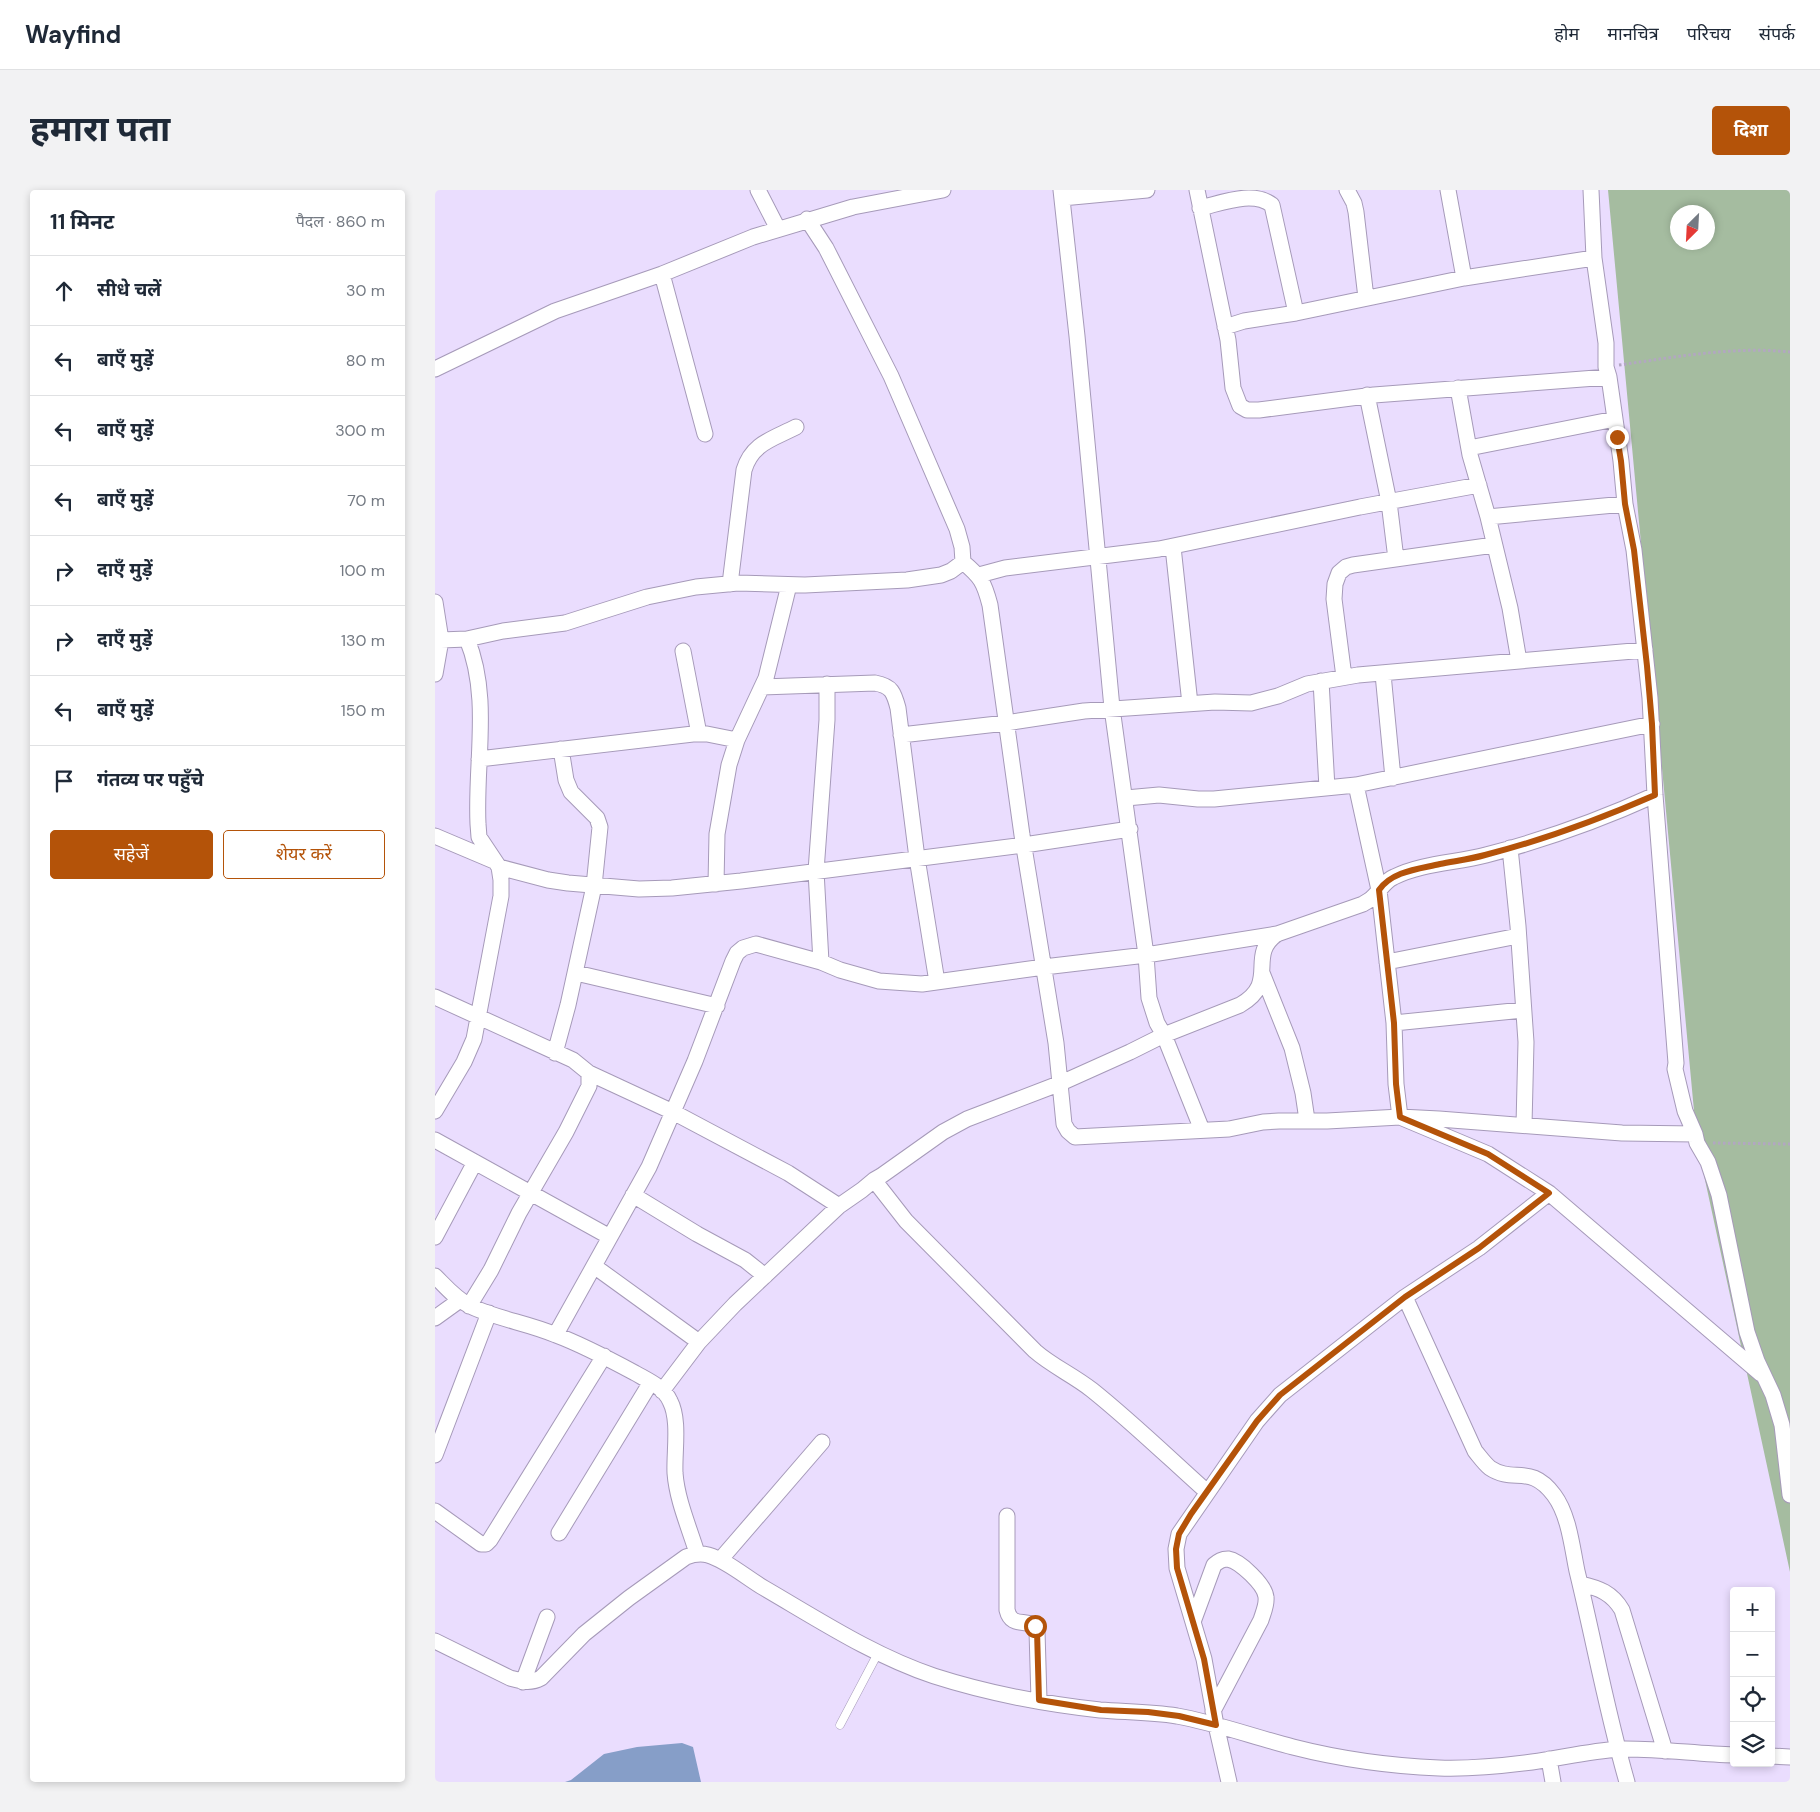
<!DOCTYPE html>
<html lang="hi">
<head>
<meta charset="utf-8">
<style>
  body { margin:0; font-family:"DM Sans","Noto Sans Devanagari",sans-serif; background:#f2f2f3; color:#1f2937 }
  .controls { position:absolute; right:15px; bottom:15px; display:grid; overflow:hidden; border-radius:5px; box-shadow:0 2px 8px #0003 }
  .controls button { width:45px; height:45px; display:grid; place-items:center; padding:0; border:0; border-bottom:1px solid #e0e1e3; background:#fff; color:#1f2937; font:25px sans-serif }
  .compass { position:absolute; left:1235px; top:15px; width:45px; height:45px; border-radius:50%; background:#fff; box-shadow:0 2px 8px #0003; rotate:204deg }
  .stop { position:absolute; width:15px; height:15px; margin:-11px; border:4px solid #b45309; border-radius:50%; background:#fff }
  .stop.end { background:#b45309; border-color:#fff; box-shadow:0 1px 5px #0008 }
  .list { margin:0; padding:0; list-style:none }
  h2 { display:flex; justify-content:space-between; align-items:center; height:65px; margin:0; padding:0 20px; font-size:21px }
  h2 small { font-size:16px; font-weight:400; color:#747a83 }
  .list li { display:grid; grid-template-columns:32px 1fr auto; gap:15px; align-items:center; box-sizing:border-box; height:70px; padding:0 20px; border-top:1px solid #e0e1e3 }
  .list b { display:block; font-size:19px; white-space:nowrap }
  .list em { font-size:16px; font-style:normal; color:#747a83 }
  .actions { display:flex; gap:10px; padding:15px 20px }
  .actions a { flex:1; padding:11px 0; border:1px solid #b45309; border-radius:5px; text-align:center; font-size:18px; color:#b45309 }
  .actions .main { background:#b45309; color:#fff }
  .icon { flex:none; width:28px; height:28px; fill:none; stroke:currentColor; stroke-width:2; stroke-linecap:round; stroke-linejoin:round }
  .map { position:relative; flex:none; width:1355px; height:1592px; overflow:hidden; border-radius:5px }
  header { display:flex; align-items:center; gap:30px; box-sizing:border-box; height:70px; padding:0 25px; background:#fff; border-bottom:1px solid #e0e1e3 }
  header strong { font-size:24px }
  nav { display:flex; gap:28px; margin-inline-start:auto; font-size:18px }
  .intro { display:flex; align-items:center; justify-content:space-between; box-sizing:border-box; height:120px; padding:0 30px }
  h1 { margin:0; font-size:35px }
  .button { padding:12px 22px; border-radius:5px; background:#b45309; color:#fff; font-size:18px; font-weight:700 }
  main { display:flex; gap:30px; padding:0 30px }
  aside { flex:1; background:#fff; border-radius:5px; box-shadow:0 2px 8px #0003 }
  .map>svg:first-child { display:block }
  .green { fill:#a5bca0; fill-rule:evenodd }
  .water { fill:#869ec8 }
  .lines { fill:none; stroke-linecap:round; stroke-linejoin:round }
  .lane-casing { stroke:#a69ab9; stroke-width:9 }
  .street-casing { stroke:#a69ab9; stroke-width:17 }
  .path { stroke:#b2a7c1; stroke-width:3; stroke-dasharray:2.5 2.5; stroke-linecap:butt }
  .lane { stroke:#fff; stroke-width:8 }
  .street { stroke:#fff; stroke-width:15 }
  .route { stroke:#b45309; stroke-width:6 }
</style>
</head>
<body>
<header>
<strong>Wayfind</strong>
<nav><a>होम</a><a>मानचित्र</a><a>परिचय</a><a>संपर्क</a></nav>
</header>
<div class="intro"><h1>हमारा पता</h1><a class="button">दिशा</a></div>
<main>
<aside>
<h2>11 मिनट<small>पैदल · 860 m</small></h2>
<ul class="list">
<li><svg class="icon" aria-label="ahead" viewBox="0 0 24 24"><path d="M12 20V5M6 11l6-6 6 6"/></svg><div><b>सीधे चलें</b></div><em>30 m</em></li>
<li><svg class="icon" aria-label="left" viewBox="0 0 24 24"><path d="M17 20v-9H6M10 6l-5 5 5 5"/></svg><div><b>बाएँ मुड़ें</b></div><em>80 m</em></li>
<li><svg class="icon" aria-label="left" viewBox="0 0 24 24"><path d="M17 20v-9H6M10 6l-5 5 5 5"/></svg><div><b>बाएँ मुड़ें</b></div><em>300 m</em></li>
<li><svg class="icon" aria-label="left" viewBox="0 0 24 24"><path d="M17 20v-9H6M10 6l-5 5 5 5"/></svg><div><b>बाएँ मुड़ें</b></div><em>70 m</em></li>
<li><svg class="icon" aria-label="right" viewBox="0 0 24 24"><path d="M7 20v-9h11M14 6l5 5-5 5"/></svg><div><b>दाएँ मुड़ें</b></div><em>100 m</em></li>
<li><svg class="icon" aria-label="right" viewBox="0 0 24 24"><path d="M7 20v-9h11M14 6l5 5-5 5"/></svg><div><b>दाएँ मुड़ें</b></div><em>130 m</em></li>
<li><svg class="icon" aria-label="left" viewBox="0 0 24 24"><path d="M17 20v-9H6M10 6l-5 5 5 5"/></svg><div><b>बाएँ मुड़ें</b></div><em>150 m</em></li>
<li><svg class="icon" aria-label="arrive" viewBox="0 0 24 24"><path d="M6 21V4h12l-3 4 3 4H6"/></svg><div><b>गंतव्य पर पहुँचे</b></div></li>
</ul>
<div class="actions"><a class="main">सहेजें</a><a>शेयर करें</a></div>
</aside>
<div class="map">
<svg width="1355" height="1592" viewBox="0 0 1355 1592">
  <rect width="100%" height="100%" fill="#eaddfe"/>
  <path class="green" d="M1173,0H1355V1382L1262,953ZM1242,22H1272V52H1242Z"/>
  <path class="water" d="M247,1553L258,1557L266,1592H130L136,1590L169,1564L202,1557Z"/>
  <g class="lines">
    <defs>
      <path id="lane" d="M405,1535L443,1463"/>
      <path id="street" d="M323,0L343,39
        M626,0L642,146L677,518L711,765L714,808L722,833L729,845L767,940
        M762,0L793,150L798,198L805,216L812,220H824L939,205L1174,187
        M912,0L919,13L921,22L931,108
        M1013,0L1029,88
        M1156,0L1159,68L1171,153V177L1174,187L1186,271L1190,314L1199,360L1215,508L1220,605L1241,873L1240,879L1250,921L1260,944L1262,953L1273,972L1284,1005L1312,1142L1322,1171L1338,1205L1347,1235L1355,1305
        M627,8L712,0
        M765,18C787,13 818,0 837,15L861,123
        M227,84L270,244
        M790,137L809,131L861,123L1029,88L1159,68
        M0,179L120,121L227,84L318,47L418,17L508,0
        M1023,198L1035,265L1053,327L1075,418L1084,471
        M932,205L954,312L961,369
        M1034,258L1180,229
        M1053,327L1190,314
        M738,357L755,514
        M528,372C546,387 549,392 555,415L587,645L621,853L629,934L633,941L640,947L794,939L828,932L844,931H892L965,927L1004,929L1187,943L1260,944
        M544,385L570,378L724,359L925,317L1044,295
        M295,394L309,280C317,253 338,249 361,237
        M0,412L6,450L0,484
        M6,450L32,449L68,441L130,433L212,407L261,397L303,393L370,395L472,390L506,385L516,381L528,372L527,357L522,339L456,186L391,58L372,29
        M248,461L264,544
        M948,484L958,588
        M909,487L899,409L900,394L904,383L911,377L918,375L1059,355
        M886,491L892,598
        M327,497L440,493C457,496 459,503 463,518L482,668L502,792
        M466,545L571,533L649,521L780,512L816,513L843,506L872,494L923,485L1210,460
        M44,569L258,544H272L302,550
        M921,595L944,700L959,833L961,894L965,927L1053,964L1114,1003L1326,1184
        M691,608L724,605L763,609H779L921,595L1217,534
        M0,646L59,671
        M1075,658L1083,736L1091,852L1089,935
        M64,677L113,690L133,693L204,699L237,698L306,691L589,655L695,639
        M281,694L282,644L294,575L302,550L331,488L354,395
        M386,772L381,681L392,530V494
        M952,772L1083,746
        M141,783L282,816
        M827,783L857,858L868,903L872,930
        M0,807L138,870L154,883V896L131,942L84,1023L56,1080L34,1116
        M959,833L1088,820
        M120,863L133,815L159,696L165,637L162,628L136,602L131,590L126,559
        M154,883L238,922L353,983L404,1016
        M0,921L29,872L39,849L66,706V690L64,677L44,647L43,634C40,572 56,507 32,449
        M0,950L175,1047
        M439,990L471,1031L600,1161C617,1176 638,1185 657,1200C697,1232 734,1268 772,1302
        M198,1005L262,1044L310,1070L330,1086
        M0,1047L40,972
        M159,1076L264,1152
        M0,1086C11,1097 21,1109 35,1116C62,1129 93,1133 121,1145C148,1155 174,1169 200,1183C212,1190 229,1197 235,1211C245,1230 239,1262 240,1283C242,1310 254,1337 262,1363
        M970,1107L1040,1261C1045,1267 1049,1273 1055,1278C1079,1294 1095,1273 1119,1305C1134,1325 1137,1357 1142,1381C1159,1451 1172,1523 1192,1592
        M0,1128L25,1110
        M121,1144L214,977L260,871L298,771L302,763L308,758L321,754L386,772L405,780L444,791L487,794L609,777L711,765L842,744
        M227,1201L264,1152L300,1114L404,1016L427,1000L439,990L446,986L508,942L532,929L626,893L695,862L729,845L805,815C845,792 811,766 842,744L928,714C931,712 935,710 937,708C945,701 949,691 959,687C987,673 1021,673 1051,665C1109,650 1165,630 1220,605
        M0,1265L54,1123
        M0,1321L46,1354H51L55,1350L169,1166
        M572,1326V1420C577,1441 596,1425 602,1441L604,1510
        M124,1343L216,1192
        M285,1370L387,1252
        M1146,1394C1164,1398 1177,1403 1187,1420L1230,1561
        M758,1432L779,1375C784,1371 787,1369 793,1369C805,1371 830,1395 831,1407C832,1415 828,1423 826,1430L778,1521
        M0,1451L75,1488C86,1491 95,1494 106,1488L149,1444L194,1408L251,1367C259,1364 265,1363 273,1365C291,1370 312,1388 329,1398C384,1430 439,1466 499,1486C552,1503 610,1514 665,1520C691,1522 716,1522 742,1526C781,1533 819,1547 858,1557C905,1569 956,1576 1004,1578C1035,1579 1067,1576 1097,1572C1126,1568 1155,1561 1184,1559C1222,1558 1261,1564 1299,1565
        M88,1492L112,1427
        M1336,1566L1355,1567
        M1114,1569L1118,1592
        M794,1592L781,1535L769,1469L742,1378L741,1359L744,1344L822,1231L845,1205L970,1107L1044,1058L1114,1003"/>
    </defs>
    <use href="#lane" class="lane-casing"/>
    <use href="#street" class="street-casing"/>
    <path class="path" d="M1184,175C1241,167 1298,156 1355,162
      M1278,953L1355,954"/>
    <use href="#lane" class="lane"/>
    <use href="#street" class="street"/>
  </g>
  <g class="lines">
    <path class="route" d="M600,1436L602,1441L604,1510L666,1520L713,1522L744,1526L781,1535L769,1469L742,1378L741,1359L744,1344L756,1324L822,1231L845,1205L970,1107L1044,1058L1114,1003L1053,964L965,927L961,894L959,833L944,700C957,681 984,679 1005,674C1020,671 1036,669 1050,665C1109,650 1165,629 1220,605L1217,534L1212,476L1199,360L1190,314L1186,271L1182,247"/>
  </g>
</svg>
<div class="controls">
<button>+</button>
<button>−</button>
<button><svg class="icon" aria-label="locate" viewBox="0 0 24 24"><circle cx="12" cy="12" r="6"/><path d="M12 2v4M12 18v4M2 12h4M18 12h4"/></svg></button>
<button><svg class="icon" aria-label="layers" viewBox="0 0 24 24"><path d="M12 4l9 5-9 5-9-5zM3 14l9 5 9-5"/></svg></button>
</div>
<svg class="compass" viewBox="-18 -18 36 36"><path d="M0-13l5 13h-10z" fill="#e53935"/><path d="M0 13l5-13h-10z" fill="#747a83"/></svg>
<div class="stop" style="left:600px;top:1436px"></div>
<div class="stop end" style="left:1182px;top:247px"></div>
</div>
</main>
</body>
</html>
